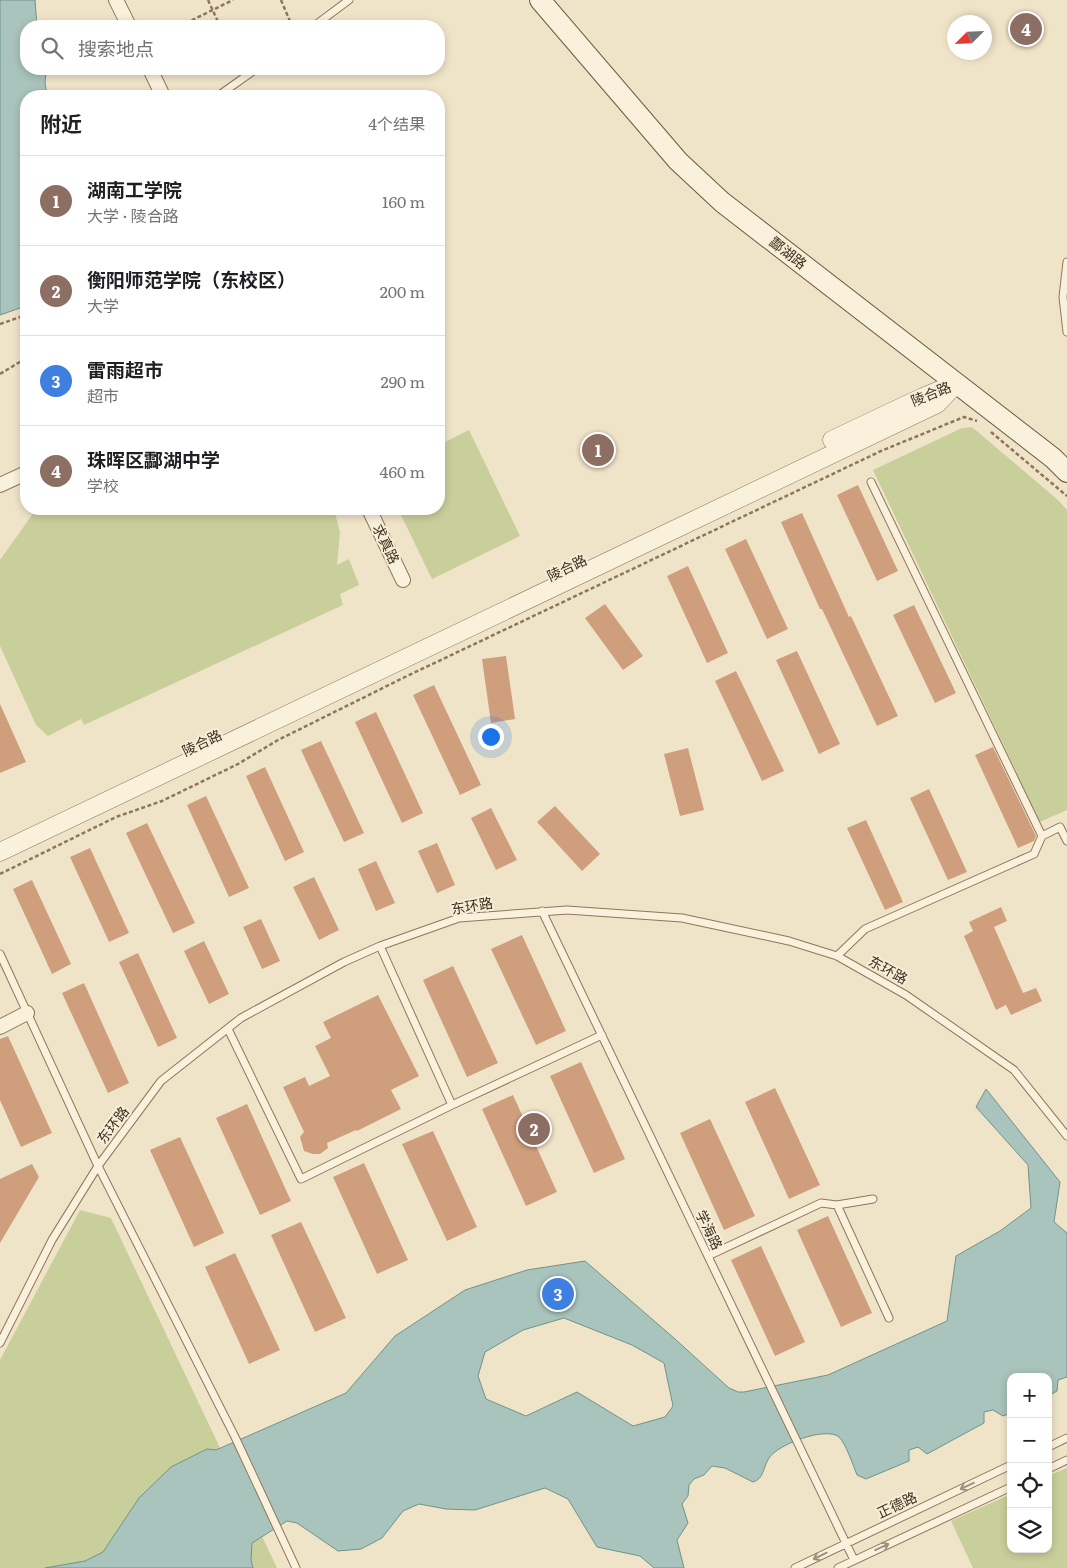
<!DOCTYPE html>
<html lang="zh">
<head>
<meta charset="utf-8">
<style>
  body { margin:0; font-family:Literata,"Noto Sans SC",serif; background:#f2f2f2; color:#202124 }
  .controls { position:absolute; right:15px; bottom:15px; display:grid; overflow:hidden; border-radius:10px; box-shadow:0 2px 8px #0003 }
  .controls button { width:45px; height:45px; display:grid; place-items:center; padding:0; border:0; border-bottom:1px solid #e0e0e0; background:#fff; color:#202124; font:25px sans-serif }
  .compass { position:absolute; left:947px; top:15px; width:45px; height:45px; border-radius:50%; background:#fff; box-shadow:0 2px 8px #0003; rotate:246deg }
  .you { position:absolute; left:490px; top:736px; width:18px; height:18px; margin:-12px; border:4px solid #fff; border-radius:50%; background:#1a73e8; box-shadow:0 0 0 8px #1a73e833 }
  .badge { display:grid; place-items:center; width:32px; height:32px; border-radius:50%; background:#2563eb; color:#fff; font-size:16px; font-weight:700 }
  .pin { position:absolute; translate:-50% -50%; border:2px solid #fff; box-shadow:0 1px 5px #0006 }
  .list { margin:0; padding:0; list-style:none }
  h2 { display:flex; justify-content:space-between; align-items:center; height:65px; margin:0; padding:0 20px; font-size:21px }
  h2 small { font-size:16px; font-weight:400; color:#757577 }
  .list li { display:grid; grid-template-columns:32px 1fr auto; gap:15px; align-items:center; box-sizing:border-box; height:90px; padding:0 20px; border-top:1px solid #e0e0e0 }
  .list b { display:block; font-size:19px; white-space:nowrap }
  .list p { margin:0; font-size:16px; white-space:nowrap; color:#757577 }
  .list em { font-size:16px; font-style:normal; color:#757577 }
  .icon { flex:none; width:28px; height:28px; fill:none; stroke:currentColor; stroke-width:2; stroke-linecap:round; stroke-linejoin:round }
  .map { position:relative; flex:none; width:1067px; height:1568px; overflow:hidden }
  .search { position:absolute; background:#fff; box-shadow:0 2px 8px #0003; left:20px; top:20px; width:425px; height:55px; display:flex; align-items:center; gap:12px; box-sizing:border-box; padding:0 18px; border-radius:20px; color:#757577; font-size:19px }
  .panel { position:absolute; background:#fff; box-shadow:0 2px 8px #0003; left:20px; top:90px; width:425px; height:425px; border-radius:20px }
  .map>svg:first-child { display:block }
  .green { fill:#c9cf9b }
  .water { fill:#a9c4bc; stroke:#6f938a; fill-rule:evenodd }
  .building { fill:#cf9f7d }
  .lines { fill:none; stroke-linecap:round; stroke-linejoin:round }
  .service-casing { stroke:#8d765c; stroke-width:9 }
  .minor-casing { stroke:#8d765c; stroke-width:16 }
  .tertiary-casing { stroke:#8d765c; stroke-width:19 }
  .secondary-casing { stroke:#6f573f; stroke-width:22 }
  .path { stroke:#8d765c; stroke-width:2.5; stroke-dasharray:4 2.5; stroke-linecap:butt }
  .service { stroke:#faf1dc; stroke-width:7 }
  .minor { stroke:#faf1dc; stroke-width:14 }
  .tertiary { stroke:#faf1dc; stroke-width:18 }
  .secondary { stroke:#faf1dc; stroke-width:20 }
  .oneway { stroke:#9c907e }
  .labels { text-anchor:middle; stroke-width:4; stroke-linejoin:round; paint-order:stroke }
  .street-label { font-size:14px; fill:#3d2e20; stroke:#f7eed8 }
</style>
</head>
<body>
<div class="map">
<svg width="1067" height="1568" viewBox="0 0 1067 1568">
  <rect width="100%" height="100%" fill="#f0e4c8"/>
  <path class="green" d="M972,427L1058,500L1067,510V810L1040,822L873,470L962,428Z
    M469,430L520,536L432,579L398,509H439V445Z
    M45,509H334L340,532L337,565L349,559L359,585L340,594L343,605L84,725L81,719L48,736L36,725L0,646V560L32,515Z
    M80,1210L111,1218L277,1568H0V1360Z
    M1067,1468V1568H973L951,1521L1011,1494V1549H1048V1476Z"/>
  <path class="water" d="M0,0H35L37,26H26V69H48C44,78 44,87 49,96H26V306L0,315Z
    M986,1089L1060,1182L1054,1222L1067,1233V1377L1058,1380L1057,1391L1048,1396V1377H1011V1413L1003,1416L993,1410L984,1412V1423L927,1454L918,1447L909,1450V1461L866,1479L857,1475C853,1465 846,1444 839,1437C825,1426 777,1445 769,1458C763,1467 764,1479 753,1482L725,1468L712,1466L704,1475L694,1479L689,1485L688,1496L682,1504L688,1523L677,1540L684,1568H654L640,1556L597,1547L568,1499L545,1488L475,1510L446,1509L419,1504L403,1511L382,1538L361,1549L338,1551L297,1523L287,1521L252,1543L251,1560L253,1568H45L85,1561L103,1552L139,1498L171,1467L207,1449L216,1450L346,1393L395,1336L465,1290L527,1270L585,1261L675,1339L729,1388L738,1392H744L828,1375L947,1321L956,1256L1000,1231L1031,1208L1028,1165L976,1107ZM564,1318L632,1345L664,1363L673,1406L665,1417L633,1426L577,1392L526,1416L486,1399L478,1376L485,1352L523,1330Z"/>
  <path class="building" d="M858,485L898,571L877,581L837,495Z
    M802,513L849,617L851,616L898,716L877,726L822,609H820L781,522Z
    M746,539L788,629L767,639L725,549Z
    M688,566L728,653L707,663L667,576Z
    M605,604L643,656L623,670L585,618Z
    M914,605L956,693L935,703L893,615Z
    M797,651L840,744L819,754L776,660Z
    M506,656L515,719L491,723L482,659Z
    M736,671L784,771L762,781L715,681Z
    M434,685L481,785L460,795L413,695Z
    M0,704L26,762L0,773Z
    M376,712L423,813L402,823L355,722Z
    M321,741L364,833L344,842L301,750Z
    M993,747L1036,836L1034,841L1018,848L975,755Z
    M688,748L704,810L680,816L664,754Z
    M265,767L304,852L285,861L246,776Z
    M929,789L967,872L948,880L910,798Z
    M206,796L249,888L229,897L187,805Z
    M555,806L600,854L582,871L537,822Z
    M491,808L517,860L496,870L471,818Z
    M866,820L903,902L885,910L847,828Z
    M147,823L195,923L173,933L126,833Z
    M437,843L455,885L437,893L418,851Z
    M90,848L129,933L109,942L70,857Z
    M376,861L395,903L376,911L358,869Z
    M314,877L339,930L319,940L293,887Z
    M32,880L71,964L52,974L13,889Z
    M1001,907L1007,921L994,927L1023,993L1036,988L1042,1001L1011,1015L1006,1005L996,1010L964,936L973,931L969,922Z
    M261,919L280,961L262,969L243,927Z
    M522,935L566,1031L536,1045L491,949Z
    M204,941L229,994L209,1004L184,951Z
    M138,953L177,1038L158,1047L119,962Z
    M453,966L498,1063L467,1077L423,980Z
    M84,983L129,1083L108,1093L62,993Z
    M378,995L419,1076L391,1090L401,1109L357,1131L356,1130L327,1143L328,1148L320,1154H313L304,1151L300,1137L304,1132L283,1087L305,1077L309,1086L330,1076L315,1046L331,1038L323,1022Z
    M8,1036L52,1133L21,1147L0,1100V1039Z
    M581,1062L625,1159L594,1173L550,1076Z
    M775,1088L820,1185L789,1199L745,1102Z
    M513,1095L557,1192L526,1206L482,1109Z
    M247,1104L291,1201L260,1215L216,1118Z
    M710,1119L755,1216L724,1230L680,1133Z
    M433,1131L477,1227L447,1241L402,1144Z
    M180,1137L224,1233L194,1247L150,1150Z
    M364,1163L408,1260L377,1274L333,1177Z
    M32,1164L39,1177L0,1243V1179Z
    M828,1216L872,1313L841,1327L797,1230Z
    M301,1222L346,1318L315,1332L271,1235Z
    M761,1246L805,1342L775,1356L731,1260Z
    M235,1253L280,1350L249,1364L205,1267Z"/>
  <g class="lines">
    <defs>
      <path id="service" d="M314,26L349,0
        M218,96L256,69
        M1067,262L1063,297L1067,332
        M871,482L1042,836L1060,827L1067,841
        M542,911L854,1560
        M380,946L452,1105
        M0,954L98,1166L235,1437L296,1568
        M837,956L865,929L1034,854L1042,836
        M228,1029L301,1179L452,1105L602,1035
        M837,1205L873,1199
        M708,1256L821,1203L837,1205L889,1318
        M0,1343L52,1240L98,1166L161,1081L241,1018L344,962L380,946L459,918L567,910L682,918L789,941L837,956L906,995L1014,1070L1067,1136
        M1048,1447L1067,1438
        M1048,1469L1067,1460
        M795,1568L1011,1465
        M838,1568L1011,1487"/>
      <path id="minor" d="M116,0L129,26
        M150,69L163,96
        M0,485L26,473
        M369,509L403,580
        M0,1027L27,1013"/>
      <path id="tertiary" d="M832,440L923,397L947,387
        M0,852L937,404L957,383"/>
      <path id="secondary" d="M540,0L678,161L722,202L1053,458L1067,472"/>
    </defs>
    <use href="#service" class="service-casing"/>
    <use href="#minor" class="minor-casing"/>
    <use href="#tertiary" class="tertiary-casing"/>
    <use href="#secondary" class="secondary-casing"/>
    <path class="path" d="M208,0L220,26
      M281,0L292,26
      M180,26L233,0
      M0,324L26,315
      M0,374L23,360L26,359
      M991,432L1067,496
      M0,874L116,817L162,801L238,764L278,740L405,677L881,451L964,417L977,421"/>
    <use href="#service" class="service"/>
    <use href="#minor" class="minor"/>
    <use href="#tertiary" class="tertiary"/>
    <use href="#secondary" class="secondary"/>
  </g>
  <defs><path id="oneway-shaft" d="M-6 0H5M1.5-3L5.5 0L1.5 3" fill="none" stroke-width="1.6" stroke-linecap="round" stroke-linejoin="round" transform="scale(1.25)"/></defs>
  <g class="oneway">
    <use href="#oneway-shaft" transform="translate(967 1486) rotate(155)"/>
    <use href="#oneway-shaft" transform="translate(882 1547) rotate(-25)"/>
    <use href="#oneway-shaft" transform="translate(820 1556) rotate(154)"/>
  </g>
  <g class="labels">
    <g class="street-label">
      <text transform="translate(788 253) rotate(38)" y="5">酃湖路</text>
      <text transform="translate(931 394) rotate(-22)" y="5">陵合路</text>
      <text transform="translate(386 544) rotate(64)" y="5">求真路</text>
      <text transform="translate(567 568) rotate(-26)" y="5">陵合路</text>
      <text transform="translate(202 743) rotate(-26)" y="5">陵合路</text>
      <text transform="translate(472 906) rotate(-9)" y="5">东环路</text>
      <text transform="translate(888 970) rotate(29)" y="5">东环路</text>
      <text transform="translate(113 1125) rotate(-53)" y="5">东环路</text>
      <text transform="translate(709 1230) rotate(64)" y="5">学海路</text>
      <text transform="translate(897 1505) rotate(-25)" y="5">正德路</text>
    </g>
  </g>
</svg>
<div class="controls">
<button>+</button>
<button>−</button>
<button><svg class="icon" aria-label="locate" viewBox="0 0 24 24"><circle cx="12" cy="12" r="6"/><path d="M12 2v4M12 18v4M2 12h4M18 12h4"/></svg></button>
<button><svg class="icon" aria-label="layers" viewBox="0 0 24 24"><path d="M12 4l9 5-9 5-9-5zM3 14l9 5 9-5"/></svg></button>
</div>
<svg class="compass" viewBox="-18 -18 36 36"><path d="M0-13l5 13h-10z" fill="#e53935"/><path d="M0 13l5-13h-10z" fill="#757577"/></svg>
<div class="you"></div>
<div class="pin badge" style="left:598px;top:450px;background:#8d6e63">1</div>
<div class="pin badge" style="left:534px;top:1129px;background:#8d6e63">2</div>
<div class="pin badge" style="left:558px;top:1294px;background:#3f7fe0">3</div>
<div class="pin badge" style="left:1026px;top:29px;background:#8d6e63">4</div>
<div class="search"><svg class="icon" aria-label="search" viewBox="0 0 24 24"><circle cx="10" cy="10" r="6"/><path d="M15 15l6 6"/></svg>搜索地点</div>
<section class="panel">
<h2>附近<small>4个结果</small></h2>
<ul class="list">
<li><span class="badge" style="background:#8d6e63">1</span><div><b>湖南工学院</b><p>大学 · 陵合路</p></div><em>160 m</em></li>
<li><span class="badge" style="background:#8d6e63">2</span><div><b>衡阳师范学院（东校区）</b><p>大学</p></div><em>200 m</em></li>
<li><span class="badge" style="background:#3f7fe0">3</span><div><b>雷雨超市</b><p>超市</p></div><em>290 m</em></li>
<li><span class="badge" style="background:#8d6e63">4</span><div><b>珠晖区酃湖中学</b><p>学校</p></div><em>460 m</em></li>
</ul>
</section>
</div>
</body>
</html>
